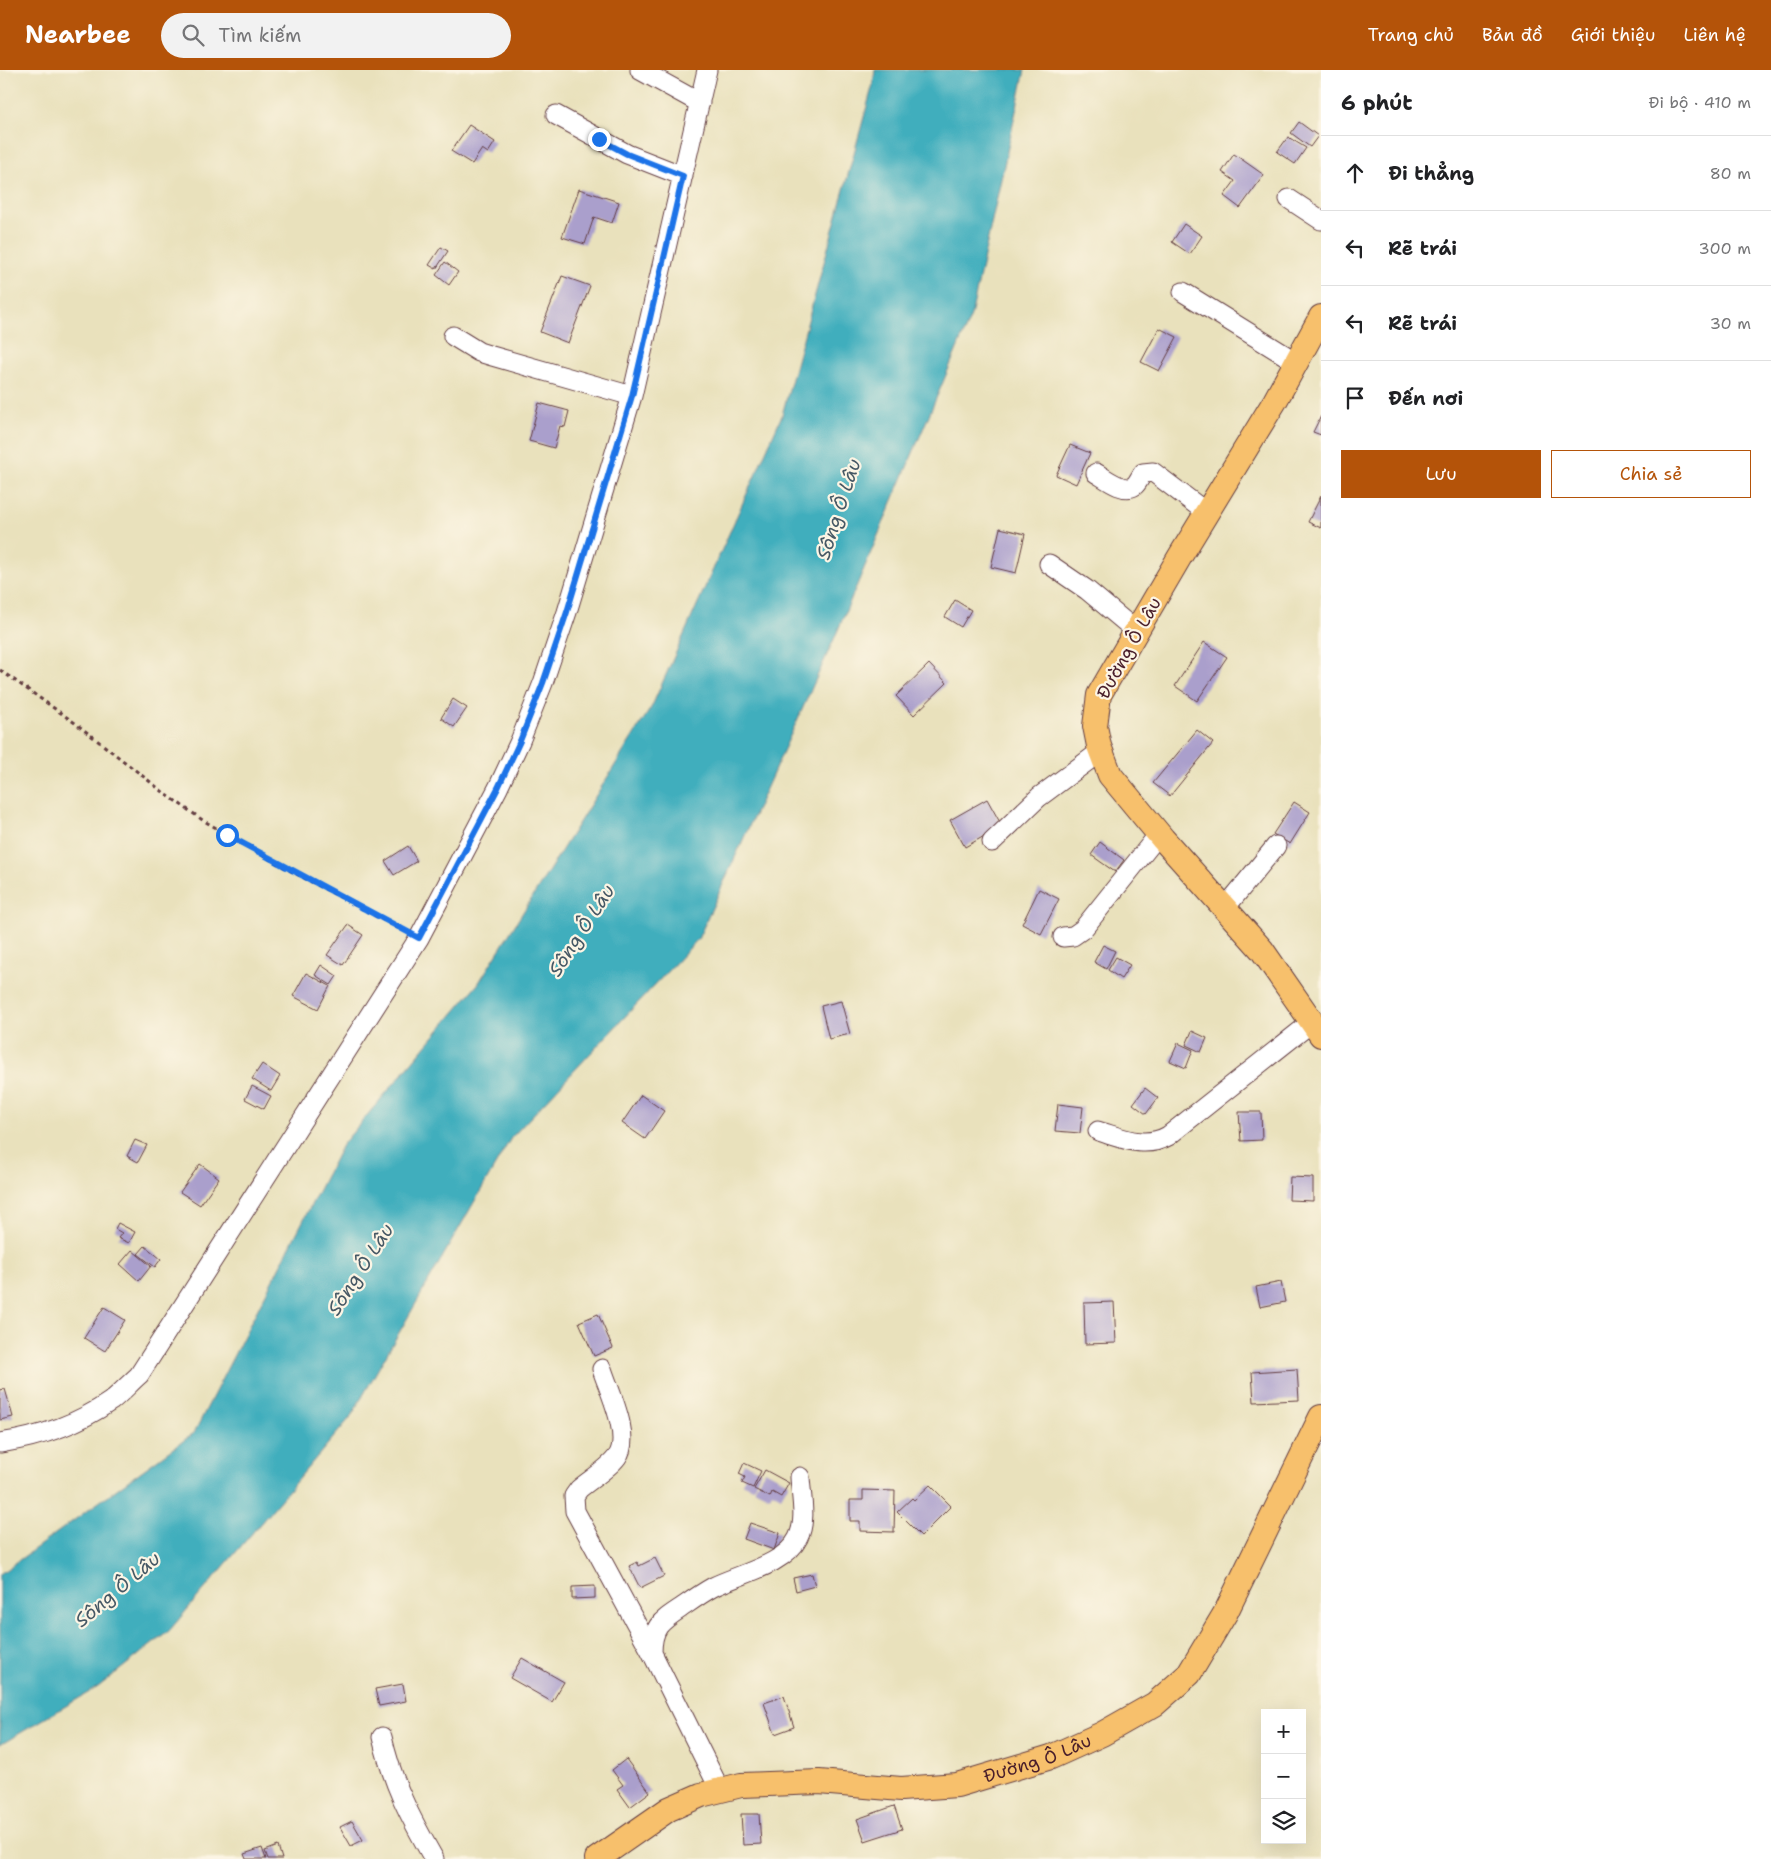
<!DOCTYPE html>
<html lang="vi">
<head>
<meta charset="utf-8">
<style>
  body { margin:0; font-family:"Shantell Sans",sans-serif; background:#f2f2f2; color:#202124 }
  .controls { position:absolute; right:15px; bottom:15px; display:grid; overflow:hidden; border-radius:0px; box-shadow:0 5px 20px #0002 }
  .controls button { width:45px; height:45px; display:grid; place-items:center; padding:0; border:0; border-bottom:1px solid #e0e0e0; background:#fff; color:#202124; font:25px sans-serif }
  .stop { position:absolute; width:15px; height:15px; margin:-11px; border:4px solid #1a73e8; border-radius:50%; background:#fff }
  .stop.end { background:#1a73e8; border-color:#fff; box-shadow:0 1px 5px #0008 }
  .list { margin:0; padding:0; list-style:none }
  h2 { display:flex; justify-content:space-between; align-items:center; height:65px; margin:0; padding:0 20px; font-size:21px }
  h2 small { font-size:16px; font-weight:400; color:#757577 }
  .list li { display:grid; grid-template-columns:32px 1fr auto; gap:15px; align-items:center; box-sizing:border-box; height:75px; padding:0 20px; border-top:1px solid #e0e0e0 }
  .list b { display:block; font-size:19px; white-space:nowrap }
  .list em { font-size:16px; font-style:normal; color:#757577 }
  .actions { display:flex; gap:10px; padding:15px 20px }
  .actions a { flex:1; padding:11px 0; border:1px solid #b45309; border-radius:0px; text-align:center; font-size:18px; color:#b45309 }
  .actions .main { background:#b45309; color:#fff }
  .icon { flex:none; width:28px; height:28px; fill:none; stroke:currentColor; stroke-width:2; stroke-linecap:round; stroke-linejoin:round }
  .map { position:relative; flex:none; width:1321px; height:1789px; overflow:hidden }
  header { display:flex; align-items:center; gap:30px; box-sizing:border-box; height:70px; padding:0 25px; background:#b45309; color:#fff }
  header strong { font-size:24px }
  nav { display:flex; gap:28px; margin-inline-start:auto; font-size:18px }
  .search { width:350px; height:45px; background:#f2f2f2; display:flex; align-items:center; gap:12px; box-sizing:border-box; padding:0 18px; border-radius:28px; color:#757577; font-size:19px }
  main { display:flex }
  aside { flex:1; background:#fff }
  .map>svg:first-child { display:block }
  .water { fill:#40aebd; stroke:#456674 }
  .building { fill:#aa9fcc }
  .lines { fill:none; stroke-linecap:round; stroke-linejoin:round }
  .minor-casing { stroke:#623c41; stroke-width:21 }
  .major-casing { stroke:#623c41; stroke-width:26 }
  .path { stroke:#623c41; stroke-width:3; stroke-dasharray:4 4; stroke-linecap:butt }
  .minor { stroke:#fff; stroke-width:19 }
  .major { stroke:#f7c06c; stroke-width:24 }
  .route { stroke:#1a73e8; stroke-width:6 }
  .labels { text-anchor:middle; stroke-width:4.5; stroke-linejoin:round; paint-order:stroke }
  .street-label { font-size:18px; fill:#4a1f2b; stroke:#fcf5e5 }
  .water-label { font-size:19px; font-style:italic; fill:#465865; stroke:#fcf5e5 }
</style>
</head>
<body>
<header>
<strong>Nearbee</strong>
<div class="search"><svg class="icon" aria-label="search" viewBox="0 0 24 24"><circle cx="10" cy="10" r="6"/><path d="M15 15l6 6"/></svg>Tìm kiếm</div>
<nav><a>Trang chủ</a><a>Bản đồ</a><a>Giới thiệu</a><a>Liên hệ</a></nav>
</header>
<main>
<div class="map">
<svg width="1321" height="1789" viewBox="0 0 1321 1789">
  <rect width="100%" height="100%" fill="#fcf5e5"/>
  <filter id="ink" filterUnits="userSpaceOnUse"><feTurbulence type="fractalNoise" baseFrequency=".02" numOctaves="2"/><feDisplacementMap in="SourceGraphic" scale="10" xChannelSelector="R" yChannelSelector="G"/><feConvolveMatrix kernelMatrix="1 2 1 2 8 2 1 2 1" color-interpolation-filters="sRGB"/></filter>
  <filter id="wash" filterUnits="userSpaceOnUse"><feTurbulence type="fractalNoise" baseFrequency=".0096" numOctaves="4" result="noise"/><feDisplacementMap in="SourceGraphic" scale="20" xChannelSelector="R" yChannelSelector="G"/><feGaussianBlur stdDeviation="1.12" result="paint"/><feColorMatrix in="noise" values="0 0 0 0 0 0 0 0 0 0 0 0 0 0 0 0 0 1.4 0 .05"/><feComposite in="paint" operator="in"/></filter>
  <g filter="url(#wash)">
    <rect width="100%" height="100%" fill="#e9e1bc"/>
    <path class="water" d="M875,0H1025L971,246L835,567L698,869L511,1068L350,1348L169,1561L98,1617L0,1675V1504L194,1363L342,1075L478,914L652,636L782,345L873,14Z"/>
    <g id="blocks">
      <path class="building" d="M1299,52L1318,66L1310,77L1291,63Z
        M469,55L495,72L488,83L482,79L472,94L451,81Z
        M1288,67L1306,78L1295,94L1277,82Z
        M1234,84L1264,105L1240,138L1224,126L1235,111L1222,102Z
        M579,119L619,132L612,153L594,147L585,174L562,167Z
        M1184,154L1202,166L1190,184L1172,172Z
        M441,177L448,181L436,199L429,195Z
        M445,192L458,202L449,215L436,205Z
        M562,206L590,216L568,273L540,262Z
        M1159,258L1177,267L1159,301L1141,292Z
        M539,333L569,341L565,357L560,356L554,378L529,371Z
        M1321,346V365L1313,362Z
        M1070,375L1090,383L1076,414L1056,405Z
        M1321,426V458L1308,452Z
        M1000,458L1025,464L1016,503L991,497Z
        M955,530L971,540L961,557L945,547Z
        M1204,572L1227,587L1197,631L1175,616Z
        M929,594L947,613L914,645L896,626Z
        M453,629L467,638L454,657L441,648Z
        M1197,660L1213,673L1170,726L1153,713Z
        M987,729L1002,756L965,777L950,750Z
        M1294,732L1310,742L1290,774L1273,764Z
        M1100,772L1124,790L1115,802L1091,785Z
        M408,776L417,791L394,805L385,791Z
        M1039,819L1059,829L1041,864L1022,854Z
        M348,855L363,865L343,895L327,885Z
        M1103,875L1115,881L1106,899L1094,892Z
        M1116,887L1130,895L1121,909L1108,900Z
        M321,895L337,906L331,915L315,905Z
        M306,903L330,916L318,939L293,926Z
        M841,931L850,964L829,969L821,936Z
        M1192,961L1207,968L1201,982L1186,975Z
        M1178,973L1193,980L1186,998L1170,991Z
        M262,994L280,1006L271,1021L252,1009Z
        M252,1016L271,1026L264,1039L245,1029Z
        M1145,1018L1158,1028L1146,1044L1133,1034Z
        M641,1025L664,1041L645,1069L622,1053Z
        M1058,1034L1083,1037L1080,1063L1055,1061Z
        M1239,1042H1261L1262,1070L1241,1071Z
        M135,1070L147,1075L138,1092L127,1086Z
        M200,1094L219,1108L200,1135L180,1122Z
        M1290,1107L1313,1108V1131L1289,1130Z
        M118,1153L135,1162L129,1173L118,1168L122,1163L115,1159Z
        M145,1176L161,1189L155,1197L138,1184Z
        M132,1180L151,1196L139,1211L120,1194Z
        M1281,1212L1285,1232L1260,1237L1256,1217Z
        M1114,1232L1116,1273L1085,1274L1084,1233Z
        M104,1237L125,1250L105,1281L84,1268Z
        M598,1244L613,1278L594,1286L579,1252Z
        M1297,1299L1299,1330L1254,1332L1252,1302Z
        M5,1319L13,1347L0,1350V1320Z
        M744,1393L761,1401L753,1418L742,1413L745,1407L739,1404Z
        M765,1400L789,1413L781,1427L772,1422L770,1427L754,1419Z
        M930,1415L951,1436L921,1466L897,1442L912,1428L914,1430Z
        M863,1420L895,1421L894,1462L860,1461V1451H850V1430H863Z
        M750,1453L780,1463L774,1480L744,1469Z
        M655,1488L664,1506L640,1518L629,1496L637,1492L639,1496Z
        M812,1504L815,1516L796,1521L793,1508Z
        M595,1516V1528L572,1529V1517Z
        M522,1588L564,1612L552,1632L510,1608Z
        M403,1614L406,1631L379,1636L375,1619Z
        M784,1626L794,1657L775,1664L764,1633Z
        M626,1689L650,1722L630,1737L617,1719L623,1715L612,1700Z
        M894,1736L902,1759L865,1771L857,1749Z
        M741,1744H759L761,1774L743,1775Z
        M352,1751L363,1770L351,1776L340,1757Z
        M278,1776L282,1789H268L265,1781Z
        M262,1778L266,1789H246L244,1784Z"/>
    </g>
  </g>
  <g filter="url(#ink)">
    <use href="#blocks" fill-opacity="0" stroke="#623c41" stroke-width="1"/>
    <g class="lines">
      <defs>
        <path id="minor" d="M640,0L700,33
          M556,45L627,84L683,106
          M1289,129L1321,150
          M1183,222L1296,292
          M453,266L479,282L492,286L632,326
          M1096,403C1105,408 1123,423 1134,416C1138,413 1140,407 1143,403L1153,402L1207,443
          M1049,494L1087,520L1136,561
          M992,772L1039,727L1101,681
          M1225,838L1276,776
          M1063,867L1073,866L1083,859L1159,764
          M1098,1061C1122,1068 1145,1079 1168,1066L1312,952
          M602,1299C609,1321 632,1367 617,1387C608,1399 591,1409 579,1419L574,1426L575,1441L652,1583L720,1720
          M0,1373C40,1367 78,1354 111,1331C121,1323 130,1313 139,1305L419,868L498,718L520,671L543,613L567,542L632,326L707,0
          M652,1583C652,1557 660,1552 681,1538C691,1531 702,1523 713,1517C739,1504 785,1495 798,1468C807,1450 801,1426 800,1407
          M382,1667C393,1715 410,1747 434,1789"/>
        <g id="major">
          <path d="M1321,247L1275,331L1179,488L1099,625L1095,656L1099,676L1110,705L1163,769L1262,880L1321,965"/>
          <path id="s1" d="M597,1789L669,1739L701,1725L741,1715L819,1712L901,1719L957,1715L1051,1687L1102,1664L1155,1634L1189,1604L1226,1542L1321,1347"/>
        </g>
      </defs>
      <use href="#minor" class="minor-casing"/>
      <use href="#major" class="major-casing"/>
      <path class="path" d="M0,600L75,653L167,725L204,751L286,798L403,860"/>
      <use href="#minor" class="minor"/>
      <use href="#major" class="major"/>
    </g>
  </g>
  <g class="lines" filter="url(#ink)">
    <path class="route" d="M227,765L419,868L498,718L520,671L543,613L567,542L632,326L683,106L627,84L599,69"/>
  </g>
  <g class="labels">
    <g class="street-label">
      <text transform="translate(1129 578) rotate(-61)" y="6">Đường Ô Lâu</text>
      <text dy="6" stroke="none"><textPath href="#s1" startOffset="465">Đường Ô Lâu</textPath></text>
    </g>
    <g class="water-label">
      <text transform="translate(838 439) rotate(-72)" y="7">Sông Ô Lâu</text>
      <text transform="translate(581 860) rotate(-57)" y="7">Sông Ô Lâu</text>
      <text transform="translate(360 1199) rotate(-57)" y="7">Sông Ô Lâu</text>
      <text transform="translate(117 1519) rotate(-40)" y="7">Sông Ô Lâu</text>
    </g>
  </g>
</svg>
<div class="controls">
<button>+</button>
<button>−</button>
<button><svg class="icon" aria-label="layers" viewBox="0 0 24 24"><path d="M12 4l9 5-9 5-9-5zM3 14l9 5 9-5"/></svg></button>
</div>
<div class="stop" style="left:227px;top:765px"></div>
<div class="stop end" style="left:599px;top:69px"></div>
</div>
<aside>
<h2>6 phút<small>Đi bộ · 410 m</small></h2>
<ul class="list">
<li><svg class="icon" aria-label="ahead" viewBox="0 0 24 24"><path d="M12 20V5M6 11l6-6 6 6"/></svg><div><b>Đi thẳng</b></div><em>80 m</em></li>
<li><svg class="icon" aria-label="left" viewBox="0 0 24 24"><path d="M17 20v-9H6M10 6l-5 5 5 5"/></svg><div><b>Rẽ trái</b></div><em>300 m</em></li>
<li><svg class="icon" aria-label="left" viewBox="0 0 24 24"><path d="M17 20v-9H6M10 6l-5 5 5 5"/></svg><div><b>Rẽ trái</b></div><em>30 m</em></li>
<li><svg class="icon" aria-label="arrive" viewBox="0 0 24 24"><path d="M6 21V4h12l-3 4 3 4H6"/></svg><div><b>Đến nơi</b></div></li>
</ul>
<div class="actions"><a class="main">Lưu</a><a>Chia sẻ</a></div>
</aside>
</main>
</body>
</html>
